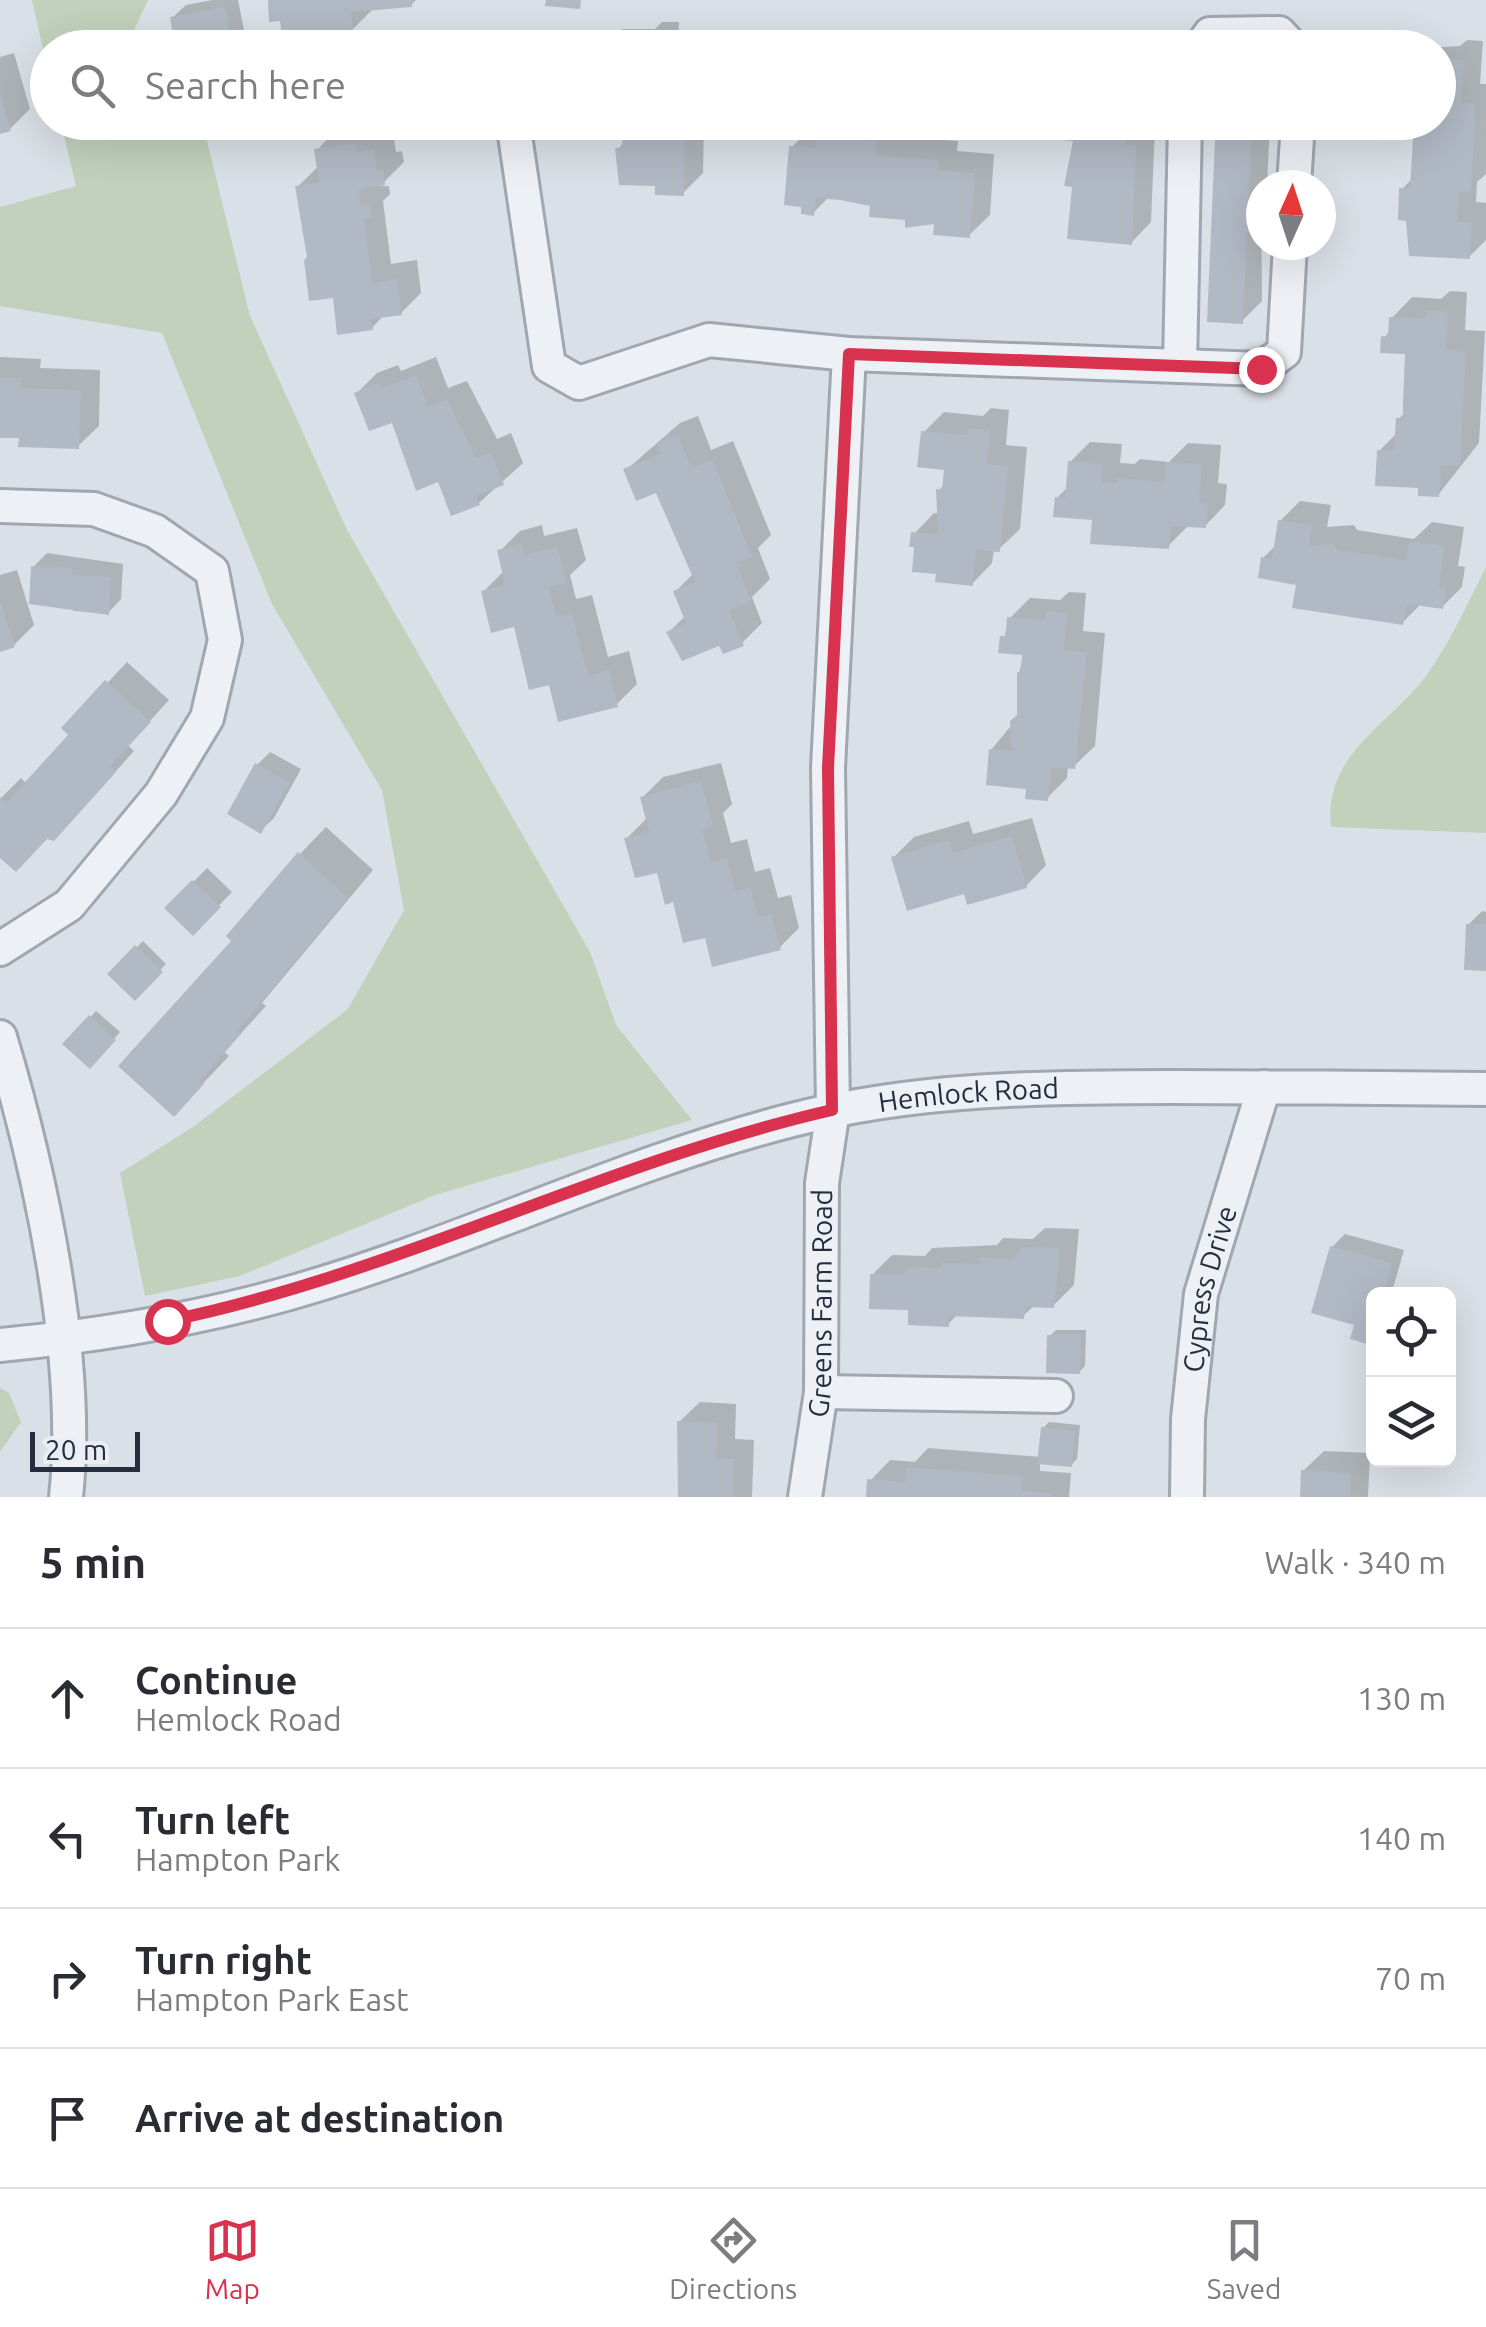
<!DOCTYPE html>
<html lang="en">
<head>
<meta charset="utf-8">
<style>
  body { margin:0; font-family:Ubuntu,sans-serif; background:#f2f2f3; color:#2b2b33 }
  .controls { position:absolute; right:30px; bottom:30px; display:grid; overflow:hidden; border-radius:15px; box-shadow:0 10px 40px #0002 }
  .controls button { width:90px; height:90px; display:grid; place-items:center; padding:0; border:0; border-bottom:2px solid #e1e1e2; background:#fff; color:#2b2b33; font:50px sans-serif }
  .compass { position:absolute; left:1246px; top:170px; width:90px; height:90px; border-radius:50%; background:#fff; box-shadow:0 10px 40px #0002; rotate:3deg }
  .scale { position:absolute; left:30px; bottom:25px; width:110px; box-sizing:border-box; padding-left:10px; border:5px solid #242e3e; border-top:0; font-size:28px; line-height:35px; white-space:nowrap; color:#242e3e; -webkit-text-stroke:8px #eaeef4; paint-order:stroke }
  .stop { position:absolute; width:30px; height:30px; margin:-22px; border:8px solid #d9324f; border-radius:50%; background:#fff }
  .stop.end { background:#d9324f; border-color:#fff; box-shadow:0 2px 10px #0008 }
  .list { margin:0; padding:0; list-style:none }
  h2 { display:flex; justify-content:space-between; align-items:center; height:130px; margin:0; padding:0 40px; font-size:42px }
  h2 small { font-size:32px; font-weight:400; color:#7c7c81 }
  .list li { display:grid; grid-template-columns:65px 1fr auto; gap:30px; align-items:center; box-sizing:border-box; height:140px; padding:0 40px; border-top:2px solid #e1e1e2 }
  .list b { display:block; font-size:38px; white-space:nowrap }
  .list p { margin:0; font-size:32px; white-space:nowrap; color:#7c7c81 }
  .list em { font-size:32px; font-style:normal; color:#7c7c81 }
  .icon { flex:none; width:55px; height:55px; fill:none; stroke:currentColor; stroke-width:2; stroke-linecap:round; stroke-linejoin:round }
  .map { position:relative; flex:none; width:1486px; height:1497px; overflow:hidden }
  .search { position:absolute; background:#fff; box-shadow:0 10px 40px #0002; left:30px; right:30px; top:30px; height:110px; display:flex; align-items:center; gap:25px; box-sizing:border-box; padding:0 35px; border-radius:55px; color:#7c7c81; font-size:38px }
  .sheet { height:690px; background:#fff }
  nav { display:flex; justify-content:space-around; align-items:center; box-sizing:border-box; height:140px; border-top:2px solid #e1e1e2; background:#fff; font-size:28px; color:#7c7c81 }
  nav a { display:grid; justify-items:center; gap:5px }
  nav .on { color:#d9324f }
  .map>svg:first-child { display:block }
  .green { fill:#c1d1bb }
  .shadow { fill:#0003 }
  .building { fill:#b1b9c4 }
  .lines { fill:none; stroke-linecap:round; stroke-linejoin:round }
  .minor-casing { stroke:#a0a7b1; stroke-width:38 }
  .minor { stroke:#edf0f5; stroke-width:32 }
  .route { stroke:#d9324f; stroke-width:12 }
  .labels { text-anchor:middle; stroke-width:10; stroke-linejoin:round; paint-order:stroke }
  .street-label { font-size:28px; fill:#242e3e; stroke:#eaeef4 }
</style>
</head>
<body>
<div class="map">
<svg width="1486" height="1497" viewBox="0 0 1486 1497">
  <rect width="100%" height="100%" fill="#dae0e7"/>
  <path class="green" d="M32,0H148L126,47L48,48L47,66Z
    M61,123H165L206,137L250,316L347,530L590,952L616,1025L692,1120L435,1195L240,1276L145,1296L120,1173L193,1127L348,1009L404,910L382,790L272,604L162,333L0,306V207L76,186Z
    M1486,567V833L1331,827C1323,755 1388,726 1426,676C1450,643 1468,603 1486,567Z
    M0,1388L9,1393L21,1422L0,1452Z"/>
  <path class="shadow" d="M212,0H238L244,30L231,43L178,48L172,18L186,5Z
    M270,0H416L411,5L372,10L352,30L340,31L328,48H285L282,18Z
    M662,22H679L678,48H604L622,29H655Z
    M1467,40L1483,41L1480,84H1486V174L1477,182L1476,202L1486,203V240L1469,257L1402,189L1414,177L1438,122V48H1424L1460,46Z
    M14,53L30,109L10,129L0,132V57Z
    M625,122H704L703,173L683,193L658,183L618,149L625,141Z
    M834,122H895L894,136L958,141L957,151L994,154L990,215L969,235L937,221L830,196L813,213L791,148L811,127L828,129Z
    M1066,122H1144V126L1155,127L1151,222L1131,243Z
    M1234,122H1270L1267,185H1261L1262,301L1242,321L1217,140Z
    M375,125L376,133L393,130L396,152L402,151L404,162L380,186H389L390,194L383,201L391,264L417,260L421,293L401,313L384,315L372,328L335,295L310,258L297,187L318,167L317,150L337,129Z
    M1450,291L1467,292L1465,330L1485,331L1479,443L1438,495L1379,451L1398,432L1399,419L1405,412L1407,352L1384,338L1391,330L1392,318L1412,297L1441,299Z
    M0,357L41,359L40,368L100,370L99,426L78,446L0,435Z
    M436,357L448,388L467,381L497,439L511,433L523,463L479,503L440,479L393,419L357,393L377,373L398,365L401,371Z
    M991,408L1009,410L1006,445L1027,447L1020,529L999,549H994L992,563L972,584L939,572L917,545L914,534L934,513L940,514L939,490L945,484L946,468L924,432L944,412L983,416Z
    M698,416L711,450L733,441L771,535L758,548L770,579L752,597L762,623L742,643L669,632L686,615L676,591L694,573L657,490L626,470L680,423Z
    M1090,442L1122,444L1120,463L1135,464L1140,459L1169,462L1188,443L1221,445L1218,483L1227,484L1225,505L1205,526H1188L1168,546L1095,518L1057,498L1069,486L1070,462Z
    M1300,501L1331,505L1327,527L1354,525L1357,530L1414,539L1432,522L1464,527L1458,566L1465,567L1462,587L1442,607L1421,604L1402,623L1299,582L1263,558L1276,545L1280,521Z
    M542,525L544,536L577,528L586,560L570,575L576,599L592,595L608,657L629,651L637,684L617,704L550,682L515,624L483,592L504,571L500,551L520,531Z
    M47,553L123,564L121,599L108,613L73,611V604L33,567Z
    M17,570L34,625L14,645L0,649V575Z
    M1069,592L1086,593L1083,631L1105,633L1095,746L1074,766H1068L1067,778L1047,798L991,750L1019,716V673L1025,652L1001,650L1009,619L1030,598L1060,600Z
    M127,662L169,700L128,745L134,751L74,818L48,836L0,854V799L21,778L27,784L72,734L65,728Z
    M270,752L301,769L274,818L260,831L257,765Z
    M721,763L732,804L723,813L731,843L747,839L755,872L770,868L778,898L791,895L799,928L779,948L707,935L675,899L659,870L627,838L648,817L643,797L663,777Z
    M1032,818L1046,865L1026,886L966,891L894,857L914,837L969,821L973,834Z
    M326,827L373,870L262,1003L266,1006L224,1052L229,1056L174,1114L235,941L300,854Z
    M207,868L232,892L193,932L168,908Z
    M1482,911L1486,912V968L1468,925Z
    M143,941L166,964L134,997L111,974Z
    M96,1011L120,1032L90,1066L66,1044Z
    M1045,1228L1079,1229L1074,1285L1053,1306L1035,1305L1023,1316L958,1314L948,1324L911,1308L872,1275L892,1255L925,1256L932,1248L997,1245L1003,1238L1033,1239Z
    M1345,1234L1404,1250L1392,1292L1402,1294H1374L1357,1323L1332,1247Z
    M1056,1330H1086L1085,1366L1079,1372L1050,1336Z
    M700,1402L736,1404L735,1439L754,1440L752,1497H680L679,1422Z
    M1049,1422L1080,1425L1077,1459L1071,1465L1040,1462V1471L1071,1473L1069,1497H868L870,1481L890,1460L915,1462L928,1448L1041,1457L1043,1428Z
    M1324,1451L1370,1453L1368,1497H1302L1303,1471Z"/>
  <path class="building" d="M268,0H411L412,7L351,12L353,32L319,35L320,48H283L280,21L269,22Z
    M546,0H581L580,9L545,6Z
    M225,7L232,45L175,48L170,17Z
    M1444,59L1464,60L1461,103L1476,104L1471,192L1459,191L1457,222H1472L1470,259L1409,256L1406,221L1398,220L1399,188H1410L1414,122H1438V65L1444,66Z
    M0,95L11,131L0,134Z
    M623,122L685,126L684,196L655,195V186L619,185L615,148H622Z
    M1064,122H1127L1125,146H1136L1132,245L1067,239L1072,187L1064,186L1073,141L1062,140Z
    M817,136L876,141L875,155L939,160L938,170L975,173L970,238L933,235L934,224L905,228V220L869,217L870,206L840,200L816,198L814,216L801,214V207L784,205L789,146L816,148Z
    M1215,139L1251,140L1243,324L1207,322Z
    M356,143L357,152L374,149L376,170H383L385,185L359,189L361,205H369L371,217L364,218L372,283L397,279L402,315L371,319L373,330L337,335L333,298L309,301L304,260L307,257L295,186L319,183L314,149Z
    M1427,310L1448,311L1446,350L1466,351L1460,466L1441,465L1439,497L1418,496V488L1375,486L1377,450H1394L1396,418H1403V402L1405,354L1380,353L1381,336L1388,337L1389,317L1426,318Z
    M416,375L428,407L447,399L476,458L491,452L504,485L476,496L480,505L451,516L438,482L416,491L392,423L369,431L354,393L378,383L381,389Z
    M0,377L22,378L21,388L81,390L79,449L18,447L19,438H0Z
    M968,428L990,430L987,464L1008,466L1000,552L976,550L973,586L935,582L936,574L912,572L914,547H909L911,532L938,534L936,489L942,490L944,470L917,467L921,431L967,435Z
    M678,434L691,468L713,460L752,557L736,563L751,601L729,610L744,646L723,654L719,646L682,661L666,632L686,623L673,591L695,582L656,493L636,501L623,469L661,454L657,443Z
    M1068,461L1103,464L1101,483H1117V478L1164,482L1166,462L1202,464L1199,502L1208,504L1206,528L1171,526L1169,549L1090,544L1092,520L1053,517L1055,497L1065,498Z
    M1278,520L1312,525L1309,546L1334,544L1337,550L1406,560L1409,541L1445,546L1439,586L1446,587L1443,609L1407,604L1403,625L1292,608L1296,585L1258,578L1261,557L1272,559Z
    M522,544L524,555L557,546L567,583L549,587L556,617L572,613L588,676L609,670L618,707L558,722L549,685L529,690L514,627L491,633L481,591L505,585L497,550Z
    M31,566L73,568L72,575L111,577L109,615L29,604Z
    M0,601L15,647L0,652Z
    M1046,611L1067,613L1064,651L1087,652L1075,769L1051,767L1048,801L1025,799L1026,789L986,785L989,749L1012,751L1010,721L1017,715V672L1021,673L1022,655L998,653L1000,636H1006L1007,617L1045,620Z
    M105,680L151,722L110,766L116,772L54,841L47,839L16,872L0,858V797L6,803L68,735L61,728Z
    M255,763L289,783L261,834L227,814Z
    M701,781L713,827L702,829L711,862L727,858L735,891L750,887L758,917L771,914L781,950L712,967L705,938L683,943L673,902L665,905L657,873L635,878L624,838L649,832L640,797Z
    M1012,836L1027,888L967,905L964,894L907,911L891,857L949,840L953,853Z
    M298,852L348,898L237,1031L241,1034L200,1080L204,1084L174,1117L118,1066L231,941L226,936Z
    M192,880L221,907L193,936L164,908Z
    M1466,924H1486V971L1464,970Z
    M135,945L163,972L135,1001L107,974Z
    M89,1015L116,1040L90,1069L62,1044Z
    M1330,1246L1392,1263L1384,1294H1374V1346L1350,1339L1354,1325L1311,1313Z
    M1022,1247L1060,1248L1054,1308L1025,1307L1024,1319L949,1316V1327L908,1325V1310L869,1309L870,1274L902,1275L910,1267L941,1268L942,1263L981,1264L980,1257L1014,1259Z
    M1047,1335H1081L1080,1374L1046,1373Z
    M677,1421L717,1423L716,1459H734L733,1497H678Z
    M1041,1427L1075,1431L1072,1467L1037,1464Z
    M906,1467L1022,1476L1021,1491L1052,1493V1497H866L867,1479L905,1482Z
    M1301,1470L1351,1473L1350,1497H1300Z"/>
  <g class="lines">
    <defs>
      <g id="minor">
        <path d="M1200,48L1210,34L1279,33L1293,48"/>
        <path d="M513,122L549,366L579,383L709,340L849,354L1261,369L1284,352L1290,245"/>
        <path d="M1294,185L1298,122"/>
        <path d="M1180,366L1185,122"/>
        <path d="M0,506L94,509L155,531L212,571L225,640L207,718L161,794L69,905L0,949"/>
        <path d="M0,1037C40,1171 81,1358 66,1497"/>
        <path id="s1" d="M0,1345C96,1336 193,1320 286,1294C458,1246 619,1164 792,1120C916,1088 1045,1087 1172,1087C1277,1087 1381,1088 1486,1089"/>
        <path d="M821,1392L1056,1396"/>
        <path id="s2" d="M805,1497L821,1392L822,1183L833,1110L828,768L849,354"/>
        <path id="s3" d="M1187,1497L1188,1419L1201,1294L1264,1087"/>
      </g>
    </defs>
    <use href="#minor" class="minor-casing"/>
    <use href="#minor" class="minor"/>
  </g>
  <g class="lines">
    <path class="route" d="M167,1321C396,1274 605,1162 832,1110L828,768L849,354L1261,369"/>
  </g>
  <g class="labels">
    <g class="street-label">
      <text dy="10" stroke="none"><textPath href="#s1" startOffset="1005">Hemlock Road</textPath></text>
      <text dy="10" stroke="none"><textPath href="#s3" startOffset="210">Cypress Drive</textPath></text>
      <text dy="10" stroke="none"><textPath href="#s2" startOffset="195">Greens Farm Road</textPath></text>
    </g>
  </g>
</svg>
<div class="controls">
<button><svg class="icon" aria-label="locate" viewBox="0 0 24 24"><circle cx="12" cy="12" r="6"/><path d="M12 2v4M12 18v4M2 12h4M18 12h4"/></svg></button>
<button><svg class="icon" aria-label="layers" viewBox="0 0 24 24"><path d="M12 4l9 5-9 5-9-5zM3 14l9 5 9-5"/></svg></button>
</div>
<svg class="compass" viewBox="-18 -18 36 36"><path d="M0-13l5 13h-10z" fill="#e53935"/><path d="M0 13l5-13h-10z" fill="#7c7c81"/></svg>
<div class="scale">20 m</div>
<div class="stop" style="left:167px;top:1321px"></div>
<div class="stop end" style="left:1261px;top:369px"></div>
<div class="search"><svg class="icon" aria-label="search" viewBox="0 0 24 24"><circle cx="10" cy="10" r="6"/><path d="M15 15l6 6"/></svg>Search here</div>
</div>
<section class="sheet">
<h2>5 min<small>Walk · 340 m</small></h2>
<ul class="list">
<li><svg class="icon" aria-label="ahead" viewBox="0 0 24 24"><path d="M12 20V5M6 11l6-6 6 6"/></svg><div><b>Continue</b><p>Hemlock Road</p></div><em>130 m</em></li>
<li><svg class="icon" aria-label="left" viewBox="0 0 24 24"><path d="M17 20v-9H6M10 6l-5 5 5 5"/></svg><div><b>Turn left</b><p>Hampton Park</p></div><em>140 m</em></li>
<li><svg class="icon" aria-label="right" viewBox="0 0 24 24"><path d="M7 20v-9h11M14 6l5 5-5 5"/></svg><div><b>Turn right</b><p>Hampton Park East</p></div><em>70 m</em></li>
<li><svg class="icon" aria-label="arrive" viewBox="0 0 24 24"><path d="M6 21V4h12l-3 4 3 4H6"/></svg><div><b>Arrive at destination</b></div></li>
</ul>
</section>
<nav>
<a class="on"><svg class="icon" aria-label="map" viewBox="0 0 24 24"><path d="M3 6l6-2 6 2 6-2v14l-6 2-6-2-6 2zM9 4v14M15 6v14"/></svg>Map</a>
<a><svg class="icon" aria-label="directions" viewBox="0 0 24 24"><path d="M12 3l9 9-9 9-9-9zM9 14v-3h6M13 9l2 2-2 2"/></svg>Directions</a>
<a><svg class="icon" aria-label="saved" viewBox="0 0 24 24"><path d="M7 4h10v16l-5-4-5 4z"/></svg>Saved</a>
</nav>
</body>
</html>
